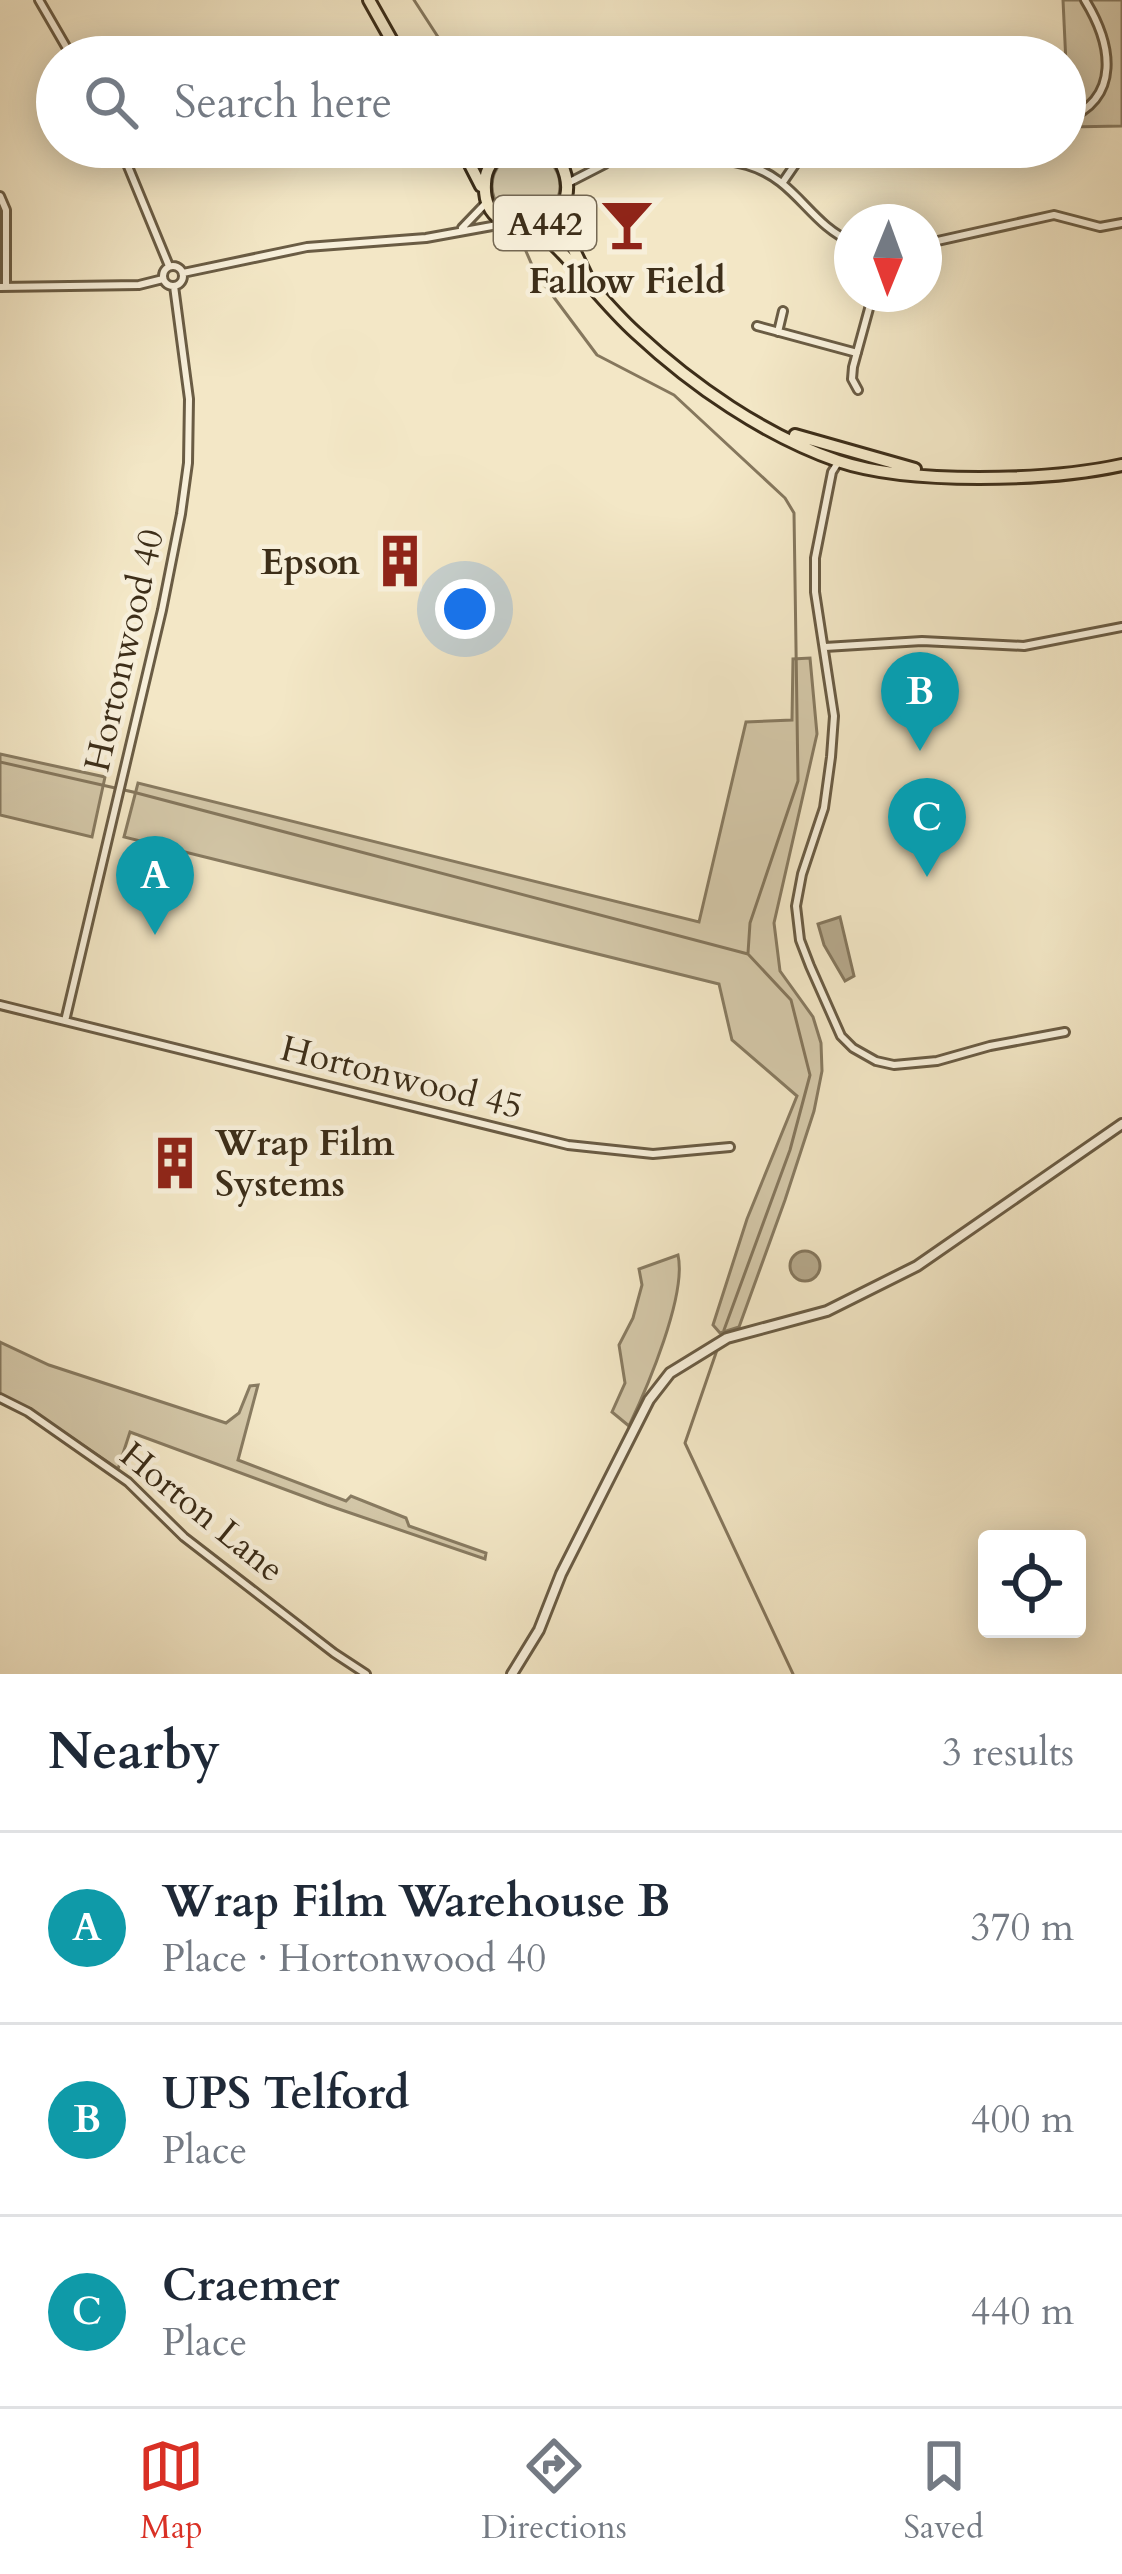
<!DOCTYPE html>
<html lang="en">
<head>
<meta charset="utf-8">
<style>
  body { margin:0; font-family:Cardo,serif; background:#f6f6f7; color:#1f2937 }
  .controls { position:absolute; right:36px; bottom:36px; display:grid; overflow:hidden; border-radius:12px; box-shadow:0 6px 30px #0003 }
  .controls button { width:108px; height:108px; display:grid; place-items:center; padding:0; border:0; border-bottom:3px solid #e0e1e3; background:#fff; color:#1f2937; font:60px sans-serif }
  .compass { position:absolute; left:834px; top:204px; width:108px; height:108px; border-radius:50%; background:#fff; box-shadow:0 6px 30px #0003; rotate:181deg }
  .you { position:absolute; left:465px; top:609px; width:42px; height:42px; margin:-30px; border:9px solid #fff; border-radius:50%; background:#1a73e8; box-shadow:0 0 0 18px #1a73e833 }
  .badge { display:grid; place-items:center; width:78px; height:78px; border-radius:50%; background:#d93025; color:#fff; font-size:39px; font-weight:700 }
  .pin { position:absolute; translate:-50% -99px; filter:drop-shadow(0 3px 6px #0008) }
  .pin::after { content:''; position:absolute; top:63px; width:42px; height:36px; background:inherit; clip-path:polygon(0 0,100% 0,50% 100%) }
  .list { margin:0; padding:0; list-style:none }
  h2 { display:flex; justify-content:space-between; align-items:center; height:156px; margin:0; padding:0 48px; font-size:51px }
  h2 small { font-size:39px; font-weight:400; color:#747a83 }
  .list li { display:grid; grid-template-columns:78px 1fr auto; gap:36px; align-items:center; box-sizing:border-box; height:192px; padding:0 48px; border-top:3px solid #e0e1e3 }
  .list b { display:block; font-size:45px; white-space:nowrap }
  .list p { margin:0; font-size:39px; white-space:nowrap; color:#747a83 }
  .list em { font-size:39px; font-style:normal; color:#747a83 }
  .icon { flex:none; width:66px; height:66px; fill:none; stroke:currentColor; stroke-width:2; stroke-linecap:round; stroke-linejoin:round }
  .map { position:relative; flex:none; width:1122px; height:1674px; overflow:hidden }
  .search { position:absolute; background:#fff; box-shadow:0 6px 30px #0003; left:36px; right:36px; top:36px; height:132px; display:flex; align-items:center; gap:30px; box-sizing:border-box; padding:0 42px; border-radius:66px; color:#747a83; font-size:45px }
  .sheet { height:732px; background:#fff }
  nav { display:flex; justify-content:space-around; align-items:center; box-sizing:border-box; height:168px; border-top:3px solid #e0e1e3; background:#fff; font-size:33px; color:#747a83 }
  nav a { display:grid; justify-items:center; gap:6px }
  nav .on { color:#d93025 }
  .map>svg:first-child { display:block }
  .green { fill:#d4c8a9; stroke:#887b61; stroke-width:3 }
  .water { fill:#b5a88b; stroke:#85775d; stroke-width:3 }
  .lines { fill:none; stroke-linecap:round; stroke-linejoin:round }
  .stream { stroke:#85775d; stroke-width:3 }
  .minor-casing { stroke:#6a5c44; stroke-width:12 }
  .tertiary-casing { stroke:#6a5c44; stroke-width:14 }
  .primary-casing { stroke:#3d2e19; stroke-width:16 }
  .minor { stroke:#f7efda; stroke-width:6 }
  .tertiary { stroke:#f7efda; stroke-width:8 }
  .primary { stroke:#f3e7c6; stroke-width:10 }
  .labels { text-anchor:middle; stroke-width:9; stroke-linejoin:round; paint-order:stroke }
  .shield { fill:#f7efda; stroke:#756853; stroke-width:3 }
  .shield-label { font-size:33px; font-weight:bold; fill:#3d2e19 }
  .poi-label { font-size:36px; font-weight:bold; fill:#3d2e19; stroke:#f7efda }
  .street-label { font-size:36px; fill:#3d2e19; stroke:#f7efda }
</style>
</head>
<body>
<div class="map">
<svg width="1122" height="1674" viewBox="0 0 1122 1674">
  <rect width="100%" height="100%" fill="#f3e7c6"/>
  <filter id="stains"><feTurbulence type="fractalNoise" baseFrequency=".00167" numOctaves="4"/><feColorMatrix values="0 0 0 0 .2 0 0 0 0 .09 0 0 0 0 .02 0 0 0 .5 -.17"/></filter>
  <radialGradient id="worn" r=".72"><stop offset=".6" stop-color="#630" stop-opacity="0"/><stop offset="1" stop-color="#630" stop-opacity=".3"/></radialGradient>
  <path class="green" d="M1063,0H1122V126L1069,127Z
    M492 186a34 34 0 1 1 68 0a34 34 0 1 1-68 0Z
    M810,658L817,734L774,923L780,971L813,1017L821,1043L822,1071L814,1111L785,1200L739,1327L720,1333L713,1325L747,1219L797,1096L732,1040L719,984L124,837L138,783L699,922L746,722L792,720L793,659Z
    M0,754L105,777L92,837L0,815Z
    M678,1255C687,1295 647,1388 629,1426L612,1412L625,1383L619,1345L633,1318L642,1285L639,1269Z
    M0,1342L49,1365L226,1423L239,1413L250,1386L258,1385L238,1460L346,1501L351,1496L406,1518L409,1526L486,1553L485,1559L327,1505L130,1432L118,1469L34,1412L0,1394Z"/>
  <path class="water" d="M840,917L854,976L845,981L824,945L818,924Z
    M790 1266a15 15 0 1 1 30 0a15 15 0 1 1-30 0Z"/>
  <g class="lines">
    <path class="stream" d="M414,0L451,57
      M525,249L535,272L597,355L674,395L785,498L794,513L798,781L750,923L748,953
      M0,762L133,792L748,954L791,1000L810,1075L790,1150L724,1330
      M717,1350L685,1443L793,1674"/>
    <defs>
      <path id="minor" d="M39,0L72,57
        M1065,120C1122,98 1112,44 1085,0
        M120,147L169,266
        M558,156C620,172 684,147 747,165C796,179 809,224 852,242
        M783,182L807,147
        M568,183L605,164
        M0,196L6,210V287
        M462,228L486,203
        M924,244L1054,215L1100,227L1122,223
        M163 276a10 10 0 1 1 20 0a10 10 0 1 1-20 0Z
        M183,273L307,247L426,238L503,224
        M0,287L139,285L163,279
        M757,326L857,353
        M778,332L783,311
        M858,390L852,379L853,367L873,294
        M839,461L832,472L815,558V592L834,716L831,757L824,808L802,874L796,906L800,940L810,966L841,1036L853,1048L876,1061L894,1065L937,1061L990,1046L1065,1032
        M825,647L922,641L1024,646L1122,627
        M0,1005L568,1145L653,1154L730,1147
        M65,1021L162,610L181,514L188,463L189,399L174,286
        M0,1398L28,1412L128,1482L184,1537L334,1653L366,1674"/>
      <path id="tertiary" d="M512,1674L539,1630L561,1574L649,1400L670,1373L727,1338L827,1311L917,1266L1122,1124"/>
      <path id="primary" d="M369,0L401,57
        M461,147L481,186
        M480,147L505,149
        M511,147C496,155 485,166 485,184C481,252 594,233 561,163L541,147
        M563,204L573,248L586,275
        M534,227C572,257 599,300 636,333C693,386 764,435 838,461C909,485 1049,481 1122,465
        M795,435L915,469"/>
    </defs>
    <use href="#minor" class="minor-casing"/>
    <use href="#tertiary" class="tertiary-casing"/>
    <use href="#primary" class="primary-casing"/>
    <use href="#minor" class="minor"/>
    <use href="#tertiary" class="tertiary"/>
    <use href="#primary" class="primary"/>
  </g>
  <defs>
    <symbol id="bar-bare" viewBox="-9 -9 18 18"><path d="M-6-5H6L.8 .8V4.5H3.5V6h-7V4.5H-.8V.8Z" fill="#8f2418" stroke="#f7efda" stroke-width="2.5" paint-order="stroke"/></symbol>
    <symbol id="building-bare" viewBox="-9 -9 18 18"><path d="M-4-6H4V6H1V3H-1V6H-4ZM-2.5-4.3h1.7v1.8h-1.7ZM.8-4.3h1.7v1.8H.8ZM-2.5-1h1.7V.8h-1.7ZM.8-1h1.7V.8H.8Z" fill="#8f2418" stroke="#f7efda" stroke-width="2.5" paint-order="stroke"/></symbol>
  </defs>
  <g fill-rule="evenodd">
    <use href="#bar-bare" x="589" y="186" width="76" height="76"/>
    <use href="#building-bare" x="362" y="523" width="76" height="76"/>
    <use href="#building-bare" x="137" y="1125" width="76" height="76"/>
  </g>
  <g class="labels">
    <rect class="shield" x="494" y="196" width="102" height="54" rx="9"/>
    <g class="shield-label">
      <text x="545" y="235">A442</text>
    </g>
    <g class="poi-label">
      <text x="627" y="293">Fallow Field</text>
      <text x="360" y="574" text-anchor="end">Epson</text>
      <text x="215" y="1155" text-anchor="start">Wrap Film<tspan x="215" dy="41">Systems</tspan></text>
    </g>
    <g class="street-label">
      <text transform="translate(123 650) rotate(-77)" y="13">Hortonwood 40</text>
      <text transform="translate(402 1076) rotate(14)" y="13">Hortonwood 45</text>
      <text transform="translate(203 1511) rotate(39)" y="13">Horton Lane</text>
    </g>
  </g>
  <rect width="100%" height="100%" filter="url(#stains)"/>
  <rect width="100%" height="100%" fill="url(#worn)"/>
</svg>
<div class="controls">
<button><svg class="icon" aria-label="locate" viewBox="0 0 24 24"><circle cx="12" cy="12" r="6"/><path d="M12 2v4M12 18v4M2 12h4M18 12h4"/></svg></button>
</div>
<svg class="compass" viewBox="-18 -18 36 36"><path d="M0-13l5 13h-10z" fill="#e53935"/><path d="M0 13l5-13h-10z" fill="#747a83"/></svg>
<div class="you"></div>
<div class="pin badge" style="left:155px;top:935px;background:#0f9aa8">A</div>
<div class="pin badge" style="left:920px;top:751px;background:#0f9aa8">B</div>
<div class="pin badge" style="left:927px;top:877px;background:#0f9aa8">C</div>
<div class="search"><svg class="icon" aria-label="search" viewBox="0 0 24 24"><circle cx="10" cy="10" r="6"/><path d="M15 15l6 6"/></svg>Search here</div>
</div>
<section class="sheet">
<h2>Nearby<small>3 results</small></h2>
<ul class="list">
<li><span class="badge" style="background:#0f9aa8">A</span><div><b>Wrap Film Warehouse B</b><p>Place · Hortonwood 40</p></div><em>370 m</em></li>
<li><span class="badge" style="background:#0f9aa8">B</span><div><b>UPS Telford</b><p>Place</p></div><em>400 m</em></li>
<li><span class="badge" style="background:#0f9aa8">C</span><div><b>Craemer</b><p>Place</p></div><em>440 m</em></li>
</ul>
</section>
<nav>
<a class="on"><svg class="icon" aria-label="map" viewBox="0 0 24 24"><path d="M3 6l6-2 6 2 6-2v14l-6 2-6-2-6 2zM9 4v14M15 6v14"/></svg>Map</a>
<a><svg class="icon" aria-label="directions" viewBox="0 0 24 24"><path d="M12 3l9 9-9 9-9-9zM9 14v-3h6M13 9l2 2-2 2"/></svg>Directions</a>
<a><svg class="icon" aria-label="saved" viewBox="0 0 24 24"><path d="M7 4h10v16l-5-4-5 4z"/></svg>Saved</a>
</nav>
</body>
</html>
